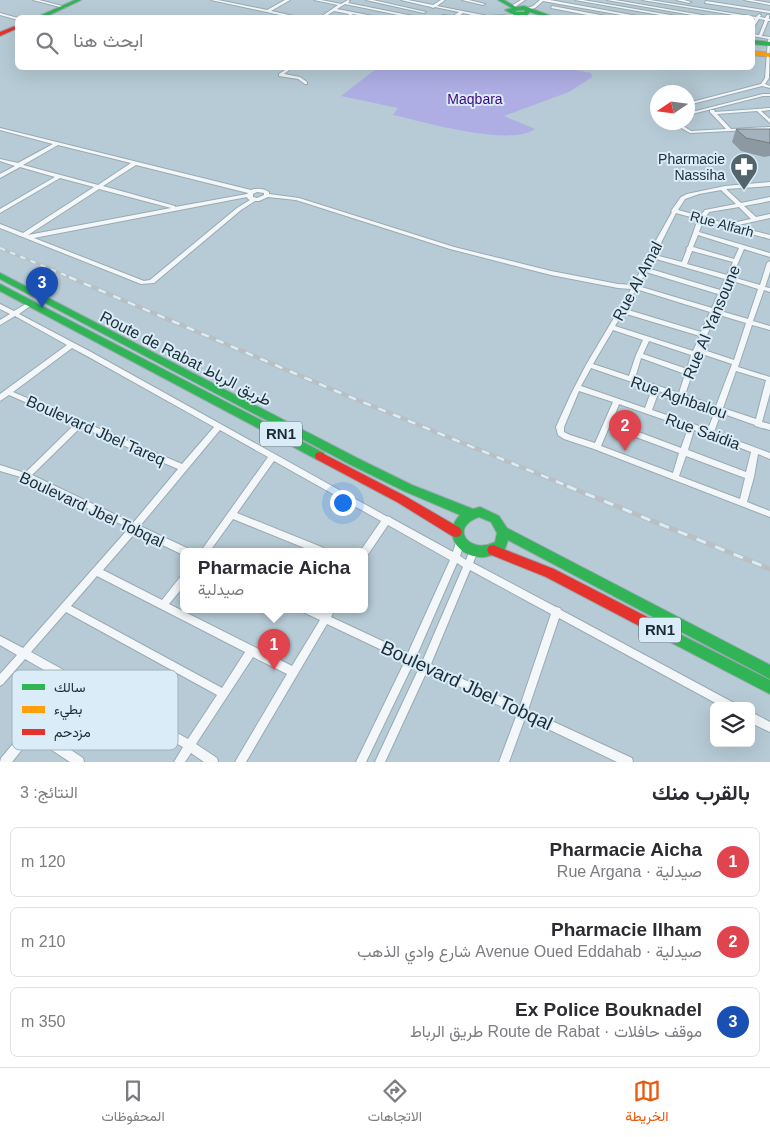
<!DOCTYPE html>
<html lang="ar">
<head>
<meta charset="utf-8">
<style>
  body { margin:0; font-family:Helvetica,Vazirmatn,sans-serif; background:#f7f7f7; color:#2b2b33; direction:rtl }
  .controls { position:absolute; right:15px; bottom:15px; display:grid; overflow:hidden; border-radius:8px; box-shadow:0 5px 20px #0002 }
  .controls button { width:45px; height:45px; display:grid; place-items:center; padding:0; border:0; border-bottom:1px solid #e1e1e2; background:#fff; color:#2b2b33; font:25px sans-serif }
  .compass { position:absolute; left:650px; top:85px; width:45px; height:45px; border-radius:50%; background:#fff; box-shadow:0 5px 20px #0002; rotate:257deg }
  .you { position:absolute; left:342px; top:502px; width:18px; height:18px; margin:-12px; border:4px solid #fff; border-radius:50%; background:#1a73e8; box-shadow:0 0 0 8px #1a73e833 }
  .badge { display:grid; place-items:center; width:32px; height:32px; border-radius:50%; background:#ea580c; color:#fff; font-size:16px; font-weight:700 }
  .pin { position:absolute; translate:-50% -41px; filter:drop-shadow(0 1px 2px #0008) }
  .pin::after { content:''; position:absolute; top:26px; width:18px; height:15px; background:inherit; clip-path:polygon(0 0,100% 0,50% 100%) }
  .popup { position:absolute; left:180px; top:548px; width:188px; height:65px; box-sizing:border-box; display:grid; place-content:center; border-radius:8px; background:#fff; filter:drop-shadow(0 1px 4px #0005); font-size:16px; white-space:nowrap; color:#7c7c81 }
  .popup b { font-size:19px; color:#2b2b33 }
  .popup::after { content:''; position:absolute; left:50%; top:100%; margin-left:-10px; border:10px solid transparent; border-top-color:#fff }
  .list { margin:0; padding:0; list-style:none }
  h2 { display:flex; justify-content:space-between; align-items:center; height:65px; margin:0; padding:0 20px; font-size:21px }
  h2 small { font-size:16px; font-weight:400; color:#7c7c81 }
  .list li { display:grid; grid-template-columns:32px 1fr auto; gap:15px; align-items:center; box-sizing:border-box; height:70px; margin:0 10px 10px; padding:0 10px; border:1px solid #e1e1e2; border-radius:8px }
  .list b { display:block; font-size:19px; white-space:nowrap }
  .list p { margin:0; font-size:16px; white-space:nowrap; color:#7c7c81 }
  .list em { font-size:16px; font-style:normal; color:#7c7c81 }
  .icon { flex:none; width:28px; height:28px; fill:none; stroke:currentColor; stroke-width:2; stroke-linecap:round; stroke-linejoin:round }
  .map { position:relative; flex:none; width:770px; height:762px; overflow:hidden; direction:ltr }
  .search { position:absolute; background:#fff; box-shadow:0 5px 20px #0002; left:15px; right:15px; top:15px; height:55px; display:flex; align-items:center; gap:12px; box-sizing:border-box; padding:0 18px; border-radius:8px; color:#7c7c81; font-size:19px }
  .sheet { height:305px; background:#fff }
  nav { display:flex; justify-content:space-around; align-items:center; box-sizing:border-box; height:70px; border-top:1px solid #e1e1e2; background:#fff; font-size:14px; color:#7c7c81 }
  nav a { display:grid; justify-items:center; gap:2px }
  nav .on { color:#ea580c }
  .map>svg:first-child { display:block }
  .green { fill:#aeaee5 }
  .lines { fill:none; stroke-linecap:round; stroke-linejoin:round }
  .street-casing { stroke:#99aab2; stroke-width:2 }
  .fast-casing { stroke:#99aab2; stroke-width:2 }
  .slow-casing { stroke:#99aab2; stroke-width:2 }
  .jam-casing { stroke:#99aab2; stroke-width:2 }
  .street { fill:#f4f7f9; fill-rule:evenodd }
  .fast { fill:#30b455; fill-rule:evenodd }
  .slow { fill:#ff9f0a; fill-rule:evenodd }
  .jam { fill:#e5322d; fill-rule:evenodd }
  .rail-far2-casing { stroke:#b9bfc2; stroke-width:3 }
  .rail-far1-casing { stroke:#b9bfc2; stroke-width:4.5 }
  .rail-casing { stroke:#b9bfc2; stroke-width:5 }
  .rail-far2 { stroke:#d9ecf7; stroke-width:2; stroke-dasharray:5.5; stroke-linecap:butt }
  .rail-far1 { stroke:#d9ecf7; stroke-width:2.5; stroke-dasharray:8; stroke-linecap:butt }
  .rail { stroke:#d9ecf7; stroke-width:3; stroke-dasharray:10; stroke-linecap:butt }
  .wall { fill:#8c99a2 }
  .building { fill:#a3b2bc; stroke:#727d84 }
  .labels { text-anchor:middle; stroke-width:4; stroke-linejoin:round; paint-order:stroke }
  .far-park-label { font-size:14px; fill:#3c0682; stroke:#d9ecf7 }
  .far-poi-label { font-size:14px; fill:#1d2d35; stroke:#d9ecf7; text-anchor:end }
  .far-street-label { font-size:14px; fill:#1d2d35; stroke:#d9ecf7 }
  .shield { fill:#d9ecf7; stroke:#55666f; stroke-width:1 }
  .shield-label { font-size:15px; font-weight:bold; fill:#1d2d35 }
  .street-label { font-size:16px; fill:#1d2d35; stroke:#d9ecf7 }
  .near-street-label { font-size:19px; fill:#1d2d35; stroke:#d9ecf7 }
  .key { fill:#d9ecf7; stroke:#a1b3bd; stroke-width:1 }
  .key-label { font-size:14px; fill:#1d2d35 }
</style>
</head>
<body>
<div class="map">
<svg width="770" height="762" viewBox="0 0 770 762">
  <rect width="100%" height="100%" fill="#b6cbd6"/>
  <path class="green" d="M377,68H566L591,73L592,77L569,92L504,116L535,129C509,147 425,122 393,115L398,108L341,96Z"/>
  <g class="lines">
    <defs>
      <path id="street" d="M33,0H39L66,7L64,8Z
        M211,0H218L267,10L285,0H290L271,11L303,18H294Z
        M314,0H321L341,4L348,0L350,1L348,3L418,17L413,18L345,4L337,9L383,18H373L353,14L350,16L348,15L349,14L334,11L323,18H319L338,5Z
        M366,0H373L426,12L424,13Z
        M401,0H408L433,5L441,0H445L437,6L488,16L518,14L520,15L518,16L485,18L463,13L456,18H437L443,15L453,16L459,12L435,7L433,8L431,7Z
        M462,0H469L485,4L483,5Z
        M521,0H525L515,7H513V5Z
        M540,0H550L648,18H638L543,1L535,8L527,10L525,9L533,6Z
        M575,0H583L682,17L677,18Z
        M607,0H615L719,18H709Z
        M642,0H650L756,17L759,14L761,15L760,17L765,18L767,15H769V19H770V21H768L762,36L770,37L769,78L765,84L770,86V88L762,86L688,105V103L761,84L765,78L768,40L769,39L752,36V34L759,35L765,20L759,19L752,30V24L755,19L752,18Z
        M676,0H684L691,2L689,3Z
        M744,0H752L770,3V5Z
        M706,1L770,11V13L705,3Z
        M552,6L611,17L612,18H603L551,8Z
        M0,13L18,18V20L0,15Z
        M288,68H292L284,74L300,77L307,82V84H305L298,79L279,76V74Z
        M763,94H770V96H763L688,115V113Z
        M770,108V110L761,111L770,119V123L757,111L717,114L731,129L770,127V129L690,133L671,122H677L691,131L726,129L710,112V110H714L715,112Z
        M0,128L251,190C257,188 263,188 269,192V194L299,198L454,247L551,271L618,284L633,285L641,270L640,269L642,267L648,256L647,255L649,253L672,212L671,211L681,197L687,194L725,186L770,182V186L726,189L741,203L770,197V201L744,206L756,217L770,214V218L734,226L770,235V239L703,221L699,232L770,253V257L744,249L732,277L760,285L767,263L770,261V272L765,287L770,288V292L764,290L753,321L770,326V330L752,325L738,367L770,377V393L762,422L770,424V430L755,426V425L721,413L714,432L770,453V459L758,454L754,477L747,502L770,511V517L594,449L564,439L558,435L556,427L571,394L586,365L631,289L618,288L551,275L450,249L296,200L268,197L259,201H255L241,210L154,283L141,284L0,228V224L23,233L94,187L60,178L0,213V209L55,177L20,167L0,178V174L15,166L0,161V159L18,163L53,144L0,130ZM58,145L131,163L98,185L23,165ZM136,165L248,193L247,194L175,207V206L103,186ZM99,189L171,208L28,235ZM721,190L736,204L705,210L700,216L678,210L685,199L699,194ZM257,192L264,193V195L257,198L253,197V194ZM247,197L248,199L250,200L237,208L150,280L144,281L34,238ZM739,207L751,219L728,224L705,218L709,212ZM676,213L698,219L688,247L686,248L687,249L682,262L655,255ZM698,235L739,248L734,259L693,247ZM692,251L733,262L727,275L687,264ZM653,258L725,279L720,290L647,268ZM646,272L718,294L712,308L638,286ZM730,280L758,289L748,319L717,310ZM636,289L710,312L701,332L625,309ZM623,313L700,336L693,351L615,326ZM716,314L746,323L734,360L701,349ZM613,330L643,340L636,355L629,376L593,364ZM649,341L691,355L687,369L643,354ZM699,353L732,364L716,406L685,395ZM641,358L685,374L679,393L635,378ZM591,368L652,389L645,408L581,386ZM736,371L766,380L756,419L723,408ZM579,391L613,402L595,443L570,435L564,432V427ZM659,391L715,411L708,429L652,410ZM619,404L688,428L681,448L612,422ZM609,427L679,453L673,473L601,446ZM694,430L751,452L746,472L688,450ZM686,456L745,478L740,499L679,476Z
        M31,301L34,303L33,304L19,314L91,352L386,516L390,517L391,518L453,552L457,539L460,538L463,539L464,542L460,556L466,560L471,548L474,547L477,548L478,551L473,563L556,607L560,608L561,610L734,703L736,706H721L559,618L528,710L632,758L633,762H617L525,718L509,762H499L517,714L427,671L385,762H375L419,668L413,664L366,762H356L405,661L327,624L246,762H235L287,674L253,657L196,744L217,758L218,762H204L191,753L185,762H174L183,747L74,686L39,729L83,758L84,762H70L32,737L12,762H0L1,758L65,682L25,659L3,684L0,686V674L17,655L0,645V636L23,648L129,528L24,478L0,471V465L25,473L75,424L9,395L0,401V394L67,345L15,316L0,325V320L10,314L0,309V304L14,311ZM72,348L87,356L214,427L182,464L13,392ZM81,427L178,469L133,523L32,475ZM220,430L268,457L201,551H210L233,519L312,551H325L324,548L237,513L274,461L381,521L361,550V551H364V557L367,556L388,525L450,560L408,653L331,617L335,609H326L324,613L315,609H302L303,612L320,620L292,666L169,604L184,586V575L181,576L162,600L103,570L136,532L181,554L184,555V551H188L187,548L140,526ZM457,563L463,567L423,660L416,657ZM470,570L551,614L520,706L431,664ZM97,576L245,652L222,688L71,606ZM66,612L217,695L188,739L31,652Z
        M751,712L770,722V732L751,723Z"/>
      <path id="fast" d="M75,0H81L43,18H35Z
        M498,0H504L516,7L524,6L557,18H548L530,12L527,15L516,16L505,10L512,8ZM524,10L525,12H517L514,11Z
        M752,40L770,42V46L752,44Z
        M0,273L359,459L412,485L473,509L480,507L499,516L507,528L770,665V679L508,540L505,549C497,553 489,558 479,557C456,555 443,532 460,515L404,491L351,465L0,279ZM479,517L491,522L497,533L495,542C470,555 448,528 479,517Z
        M0,284L324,453L325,456L324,459L320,460L316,459L0,291Z
        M654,621L770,680V694L649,631L647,627L649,623Z"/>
      <path id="slow" d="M752,51L770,53V57L752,55Z"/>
      <path id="jam" d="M18,25V28L0,36V32Z
        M320,452L405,496L460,528L462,532L460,536L456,537L452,536L397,502L316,459L315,456L316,453Z
        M493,545L554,569L659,623L661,627L659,631L654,633L649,631L546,577L489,554L487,550L489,546Z"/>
    </defs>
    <use href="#street" class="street-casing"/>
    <use href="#fast" class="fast-casing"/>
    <use href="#slow" class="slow-casing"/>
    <use href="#jam" class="jam-casing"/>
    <use href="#street" class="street"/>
    <use href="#fast" class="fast"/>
    <use href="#slow" class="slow"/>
    <use href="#jam" class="jam"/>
    <defs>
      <path id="rail-far2" d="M0,248L72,278"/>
      <path id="rail-far1" d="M69,277L343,394L570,487"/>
      <path id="rail" d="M567,486L770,569"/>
    </defs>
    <use href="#rail-far2" class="rail-far2-casing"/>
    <use href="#rail-far1" class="rail-far1-casing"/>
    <use href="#rail" class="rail-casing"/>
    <use href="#rail-far2" class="rail-far2"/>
    <use href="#rail-far1" class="rail-far1"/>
    <use href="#rail" class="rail"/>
  </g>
  <path class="wall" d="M736,129H770V156L764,157L741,151L732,142Z"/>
  <path class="building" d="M736,129H770V143L746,138Z"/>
  <defs>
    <symbol id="pharmacy-pin" viewBox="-11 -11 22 30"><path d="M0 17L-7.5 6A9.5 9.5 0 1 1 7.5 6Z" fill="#53646d" stroke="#d9ecf7"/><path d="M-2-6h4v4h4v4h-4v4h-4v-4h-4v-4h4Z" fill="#fff"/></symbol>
  </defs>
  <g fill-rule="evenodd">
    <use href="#pharmacy-pin" x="728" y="151" width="32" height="43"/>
  </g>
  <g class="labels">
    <g class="far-park-label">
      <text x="475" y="104">Maqbara</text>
    </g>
    <g class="far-poi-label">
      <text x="725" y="164">Pharmacie<tspan x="725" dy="16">Nassiha</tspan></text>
    </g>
    <g class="far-street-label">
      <text transform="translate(722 224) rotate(15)" y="5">Rue Alfarh</text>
    </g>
    <g class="shield">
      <rect x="260" y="421.5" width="42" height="25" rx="4"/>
      <rect x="639" y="617.5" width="42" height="25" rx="4"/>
    </g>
    <g class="shield-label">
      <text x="281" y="439">RN1</text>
      <text x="660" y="635">RN1</text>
    </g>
    <g class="street-label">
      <text transform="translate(637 281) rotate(-62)" y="6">Rue Al Amal</text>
      <text transform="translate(711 322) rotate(-67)" y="6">Rue Al Yansoune</text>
      <text transform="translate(186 358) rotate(27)" y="6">Route de Rabat طريق الرباط</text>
      <text transform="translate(679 397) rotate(19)" y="6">Rue Aghbalou</text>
      <text transform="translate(96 430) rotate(24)" y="6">Boulevard Jbel Tareq</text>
      <text transform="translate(703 431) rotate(20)" y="6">Rue Saidia</text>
      <text transform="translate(92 509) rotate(25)" y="6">Boulevard Jbel Tobqal</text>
    </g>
    <g class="near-street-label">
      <text transform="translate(467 685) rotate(25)" y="7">Boulevard Jbel Tobqal</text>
    </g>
  </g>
  <rect x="12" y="670" width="166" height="80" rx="8" class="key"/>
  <rect x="22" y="684" width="23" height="6" fill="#30b455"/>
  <rect x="22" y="706" width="23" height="7" fill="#ff9f0a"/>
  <rect x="22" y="729" width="23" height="6" fill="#e5322d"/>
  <g class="key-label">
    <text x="54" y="692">سالك</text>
    <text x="54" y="714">بطيء</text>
    <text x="54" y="737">مزدحم</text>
  </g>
</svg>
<div class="controls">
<button><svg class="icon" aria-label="layers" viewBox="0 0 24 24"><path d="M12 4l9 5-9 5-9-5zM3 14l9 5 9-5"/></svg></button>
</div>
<svg class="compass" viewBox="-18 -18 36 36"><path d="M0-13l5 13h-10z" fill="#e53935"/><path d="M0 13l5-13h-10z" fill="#7c7c81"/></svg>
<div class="you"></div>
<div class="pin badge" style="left:274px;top:670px;background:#e0444e">1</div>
<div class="popup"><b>Pharmacie Aicha</b>صيدلية</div>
<div class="pin badge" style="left:625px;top:451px;background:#e0444e">2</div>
<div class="pin badge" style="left:42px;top:308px;background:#1a4fb4">3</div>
<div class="search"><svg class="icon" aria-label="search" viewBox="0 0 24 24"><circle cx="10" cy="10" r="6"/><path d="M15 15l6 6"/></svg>ابحث هنا</div>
</div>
<section class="sheet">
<h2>بالقرب منك<small>النتائج: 3</small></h2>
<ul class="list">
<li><span class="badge" style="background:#e0444e">1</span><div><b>Pharmacie Aicha</b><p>صيدلية · Rue Argana</p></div><em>120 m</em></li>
<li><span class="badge" style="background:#e0444e">2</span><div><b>Pharmacie Ilham</b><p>صيدلية · Avenue Oued Eddahab شارع وادي الذهب</p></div><em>210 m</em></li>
<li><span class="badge" style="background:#1a4fb4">3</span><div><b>Ex Police Bouknadel</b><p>موقف حافلات · Route de Rabat طريق الرباط</p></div><em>350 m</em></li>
</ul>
</section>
<nav>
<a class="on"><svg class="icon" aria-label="map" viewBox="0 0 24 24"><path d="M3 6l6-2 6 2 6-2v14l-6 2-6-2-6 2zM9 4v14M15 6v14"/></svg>الخريطة</a>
<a><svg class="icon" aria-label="directions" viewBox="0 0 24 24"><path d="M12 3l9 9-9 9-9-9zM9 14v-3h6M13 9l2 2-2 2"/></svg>الاتجاهات</a>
<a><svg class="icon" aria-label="saved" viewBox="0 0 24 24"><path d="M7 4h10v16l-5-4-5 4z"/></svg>المحفوظات</a>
</nav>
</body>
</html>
